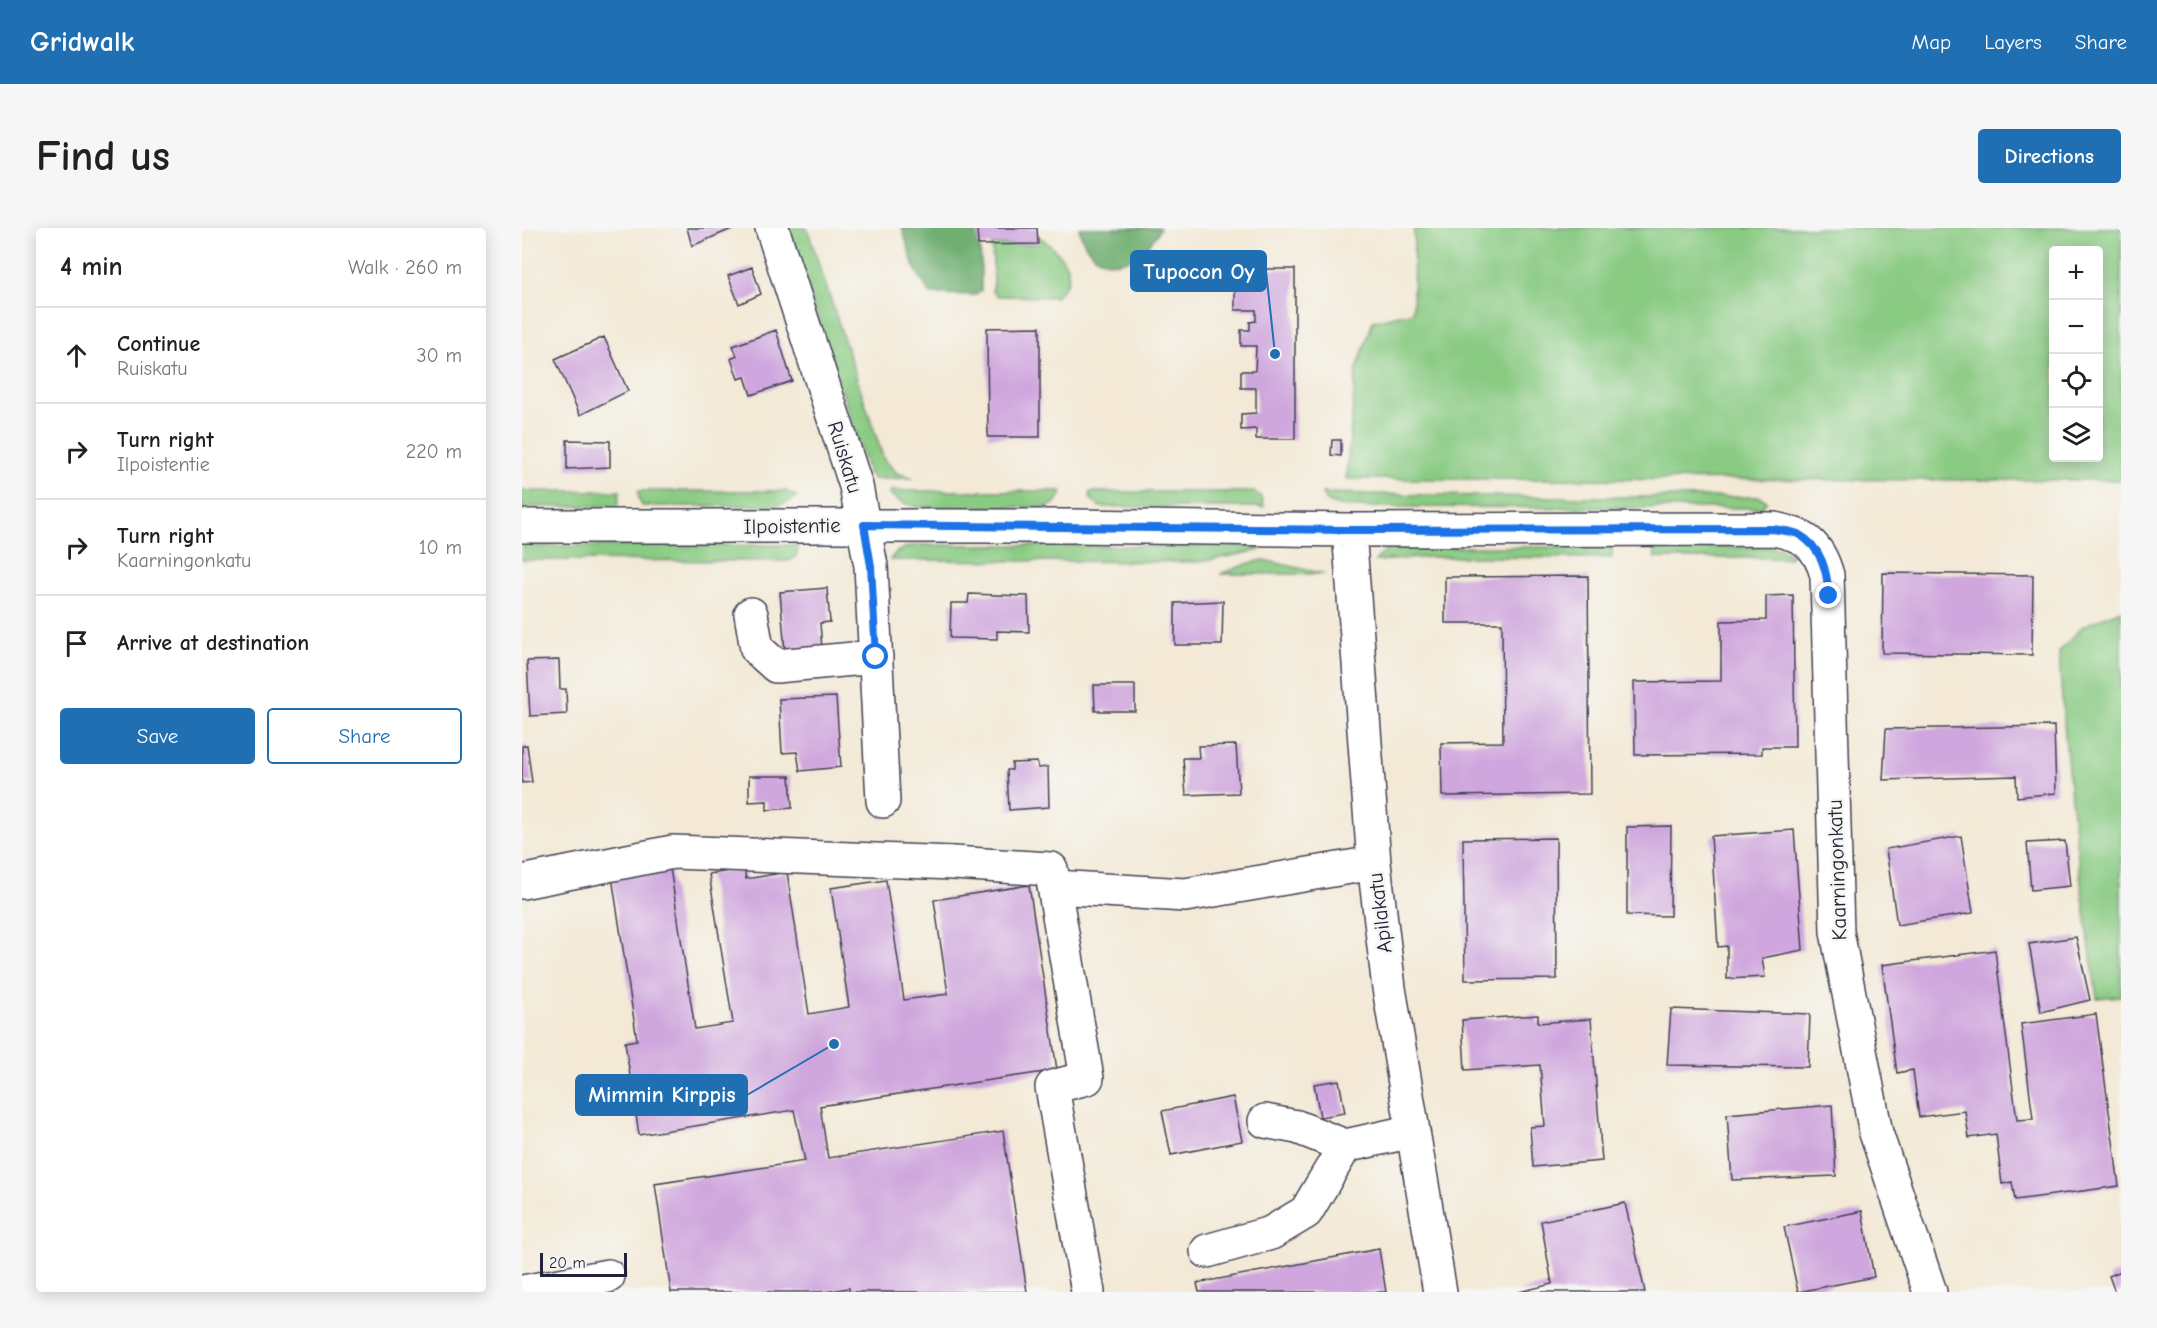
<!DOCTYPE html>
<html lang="en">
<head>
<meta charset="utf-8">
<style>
  body { margin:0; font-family:"Comic Neue",sans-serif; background:#f6f6f6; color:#202124 }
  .controls { position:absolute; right:18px; top:18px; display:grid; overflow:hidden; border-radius:6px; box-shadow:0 3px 15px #0003 }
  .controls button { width:54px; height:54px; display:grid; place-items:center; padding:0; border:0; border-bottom:2px solid #e0e0e0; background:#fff; color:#202124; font:30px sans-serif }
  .scale { position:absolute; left:18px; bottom:15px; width:87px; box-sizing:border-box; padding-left:6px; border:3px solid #22223b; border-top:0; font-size:16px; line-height:21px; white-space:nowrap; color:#22223b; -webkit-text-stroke:4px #f6f6f2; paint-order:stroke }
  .stop { position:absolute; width:18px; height:18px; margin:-14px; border:4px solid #1a73e8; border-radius:50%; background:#fff }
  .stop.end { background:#1a73e8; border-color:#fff; box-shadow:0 2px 6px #0008 }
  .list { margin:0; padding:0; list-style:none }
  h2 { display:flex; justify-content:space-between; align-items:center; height:78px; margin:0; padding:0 24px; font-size:26px }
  h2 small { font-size:20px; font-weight:400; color:#757577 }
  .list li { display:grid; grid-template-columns:39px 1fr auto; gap:18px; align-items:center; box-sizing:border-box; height:96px; padding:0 24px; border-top:2px solid #e0e0e0 }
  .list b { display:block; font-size:22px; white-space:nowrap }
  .list p { margin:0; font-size:20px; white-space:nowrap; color:#757577 }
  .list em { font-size:20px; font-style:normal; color:#757577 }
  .actions { display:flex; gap:12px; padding:18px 24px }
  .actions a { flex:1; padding:14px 0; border:2px solid #1f6fb2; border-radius:6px; text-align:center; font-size:21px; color:#1f6fb2 }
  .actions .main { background:#1f6fb2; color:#fff }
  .icon { flex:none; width:33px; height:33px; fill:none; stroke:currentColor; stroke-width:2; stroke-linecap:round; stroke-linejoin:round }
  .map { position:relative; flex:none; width:1599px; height:1064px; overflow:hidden; border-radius:6px }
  header { display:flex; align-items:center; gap:36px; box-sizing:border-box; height:84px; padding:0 30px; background:#1f6fb2; color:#fff }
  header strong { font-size:28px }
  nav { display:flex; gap:33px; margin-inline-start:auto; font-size:21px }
  .intro { display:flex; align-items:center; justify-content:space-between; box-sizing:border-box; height:144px; padding:0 36px }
  h1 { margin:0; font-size:42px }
  .button { padding:15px 27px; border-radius:6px; background:#1f6fb2; color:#fff; font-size:21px; font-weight:700 }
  main { display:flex; gap:36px; padding:0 36px }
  aside { flex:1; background:#fff; border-radius:6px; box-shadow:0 3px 15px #0003 }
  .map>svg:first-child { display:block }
  .green { fill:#8acb83; stroke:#56765f; stroke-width:1.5; fill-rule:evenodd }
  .forest { fill:#6faf71; stroke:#486856; stroke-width:1.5 }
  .building { fill:#cfa6dd }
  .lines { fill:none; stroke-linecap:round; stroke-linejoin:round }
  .minor-casing { stroke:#414052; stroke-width:36 }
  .minor { stroke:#fff; stroke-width:33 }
  .route { stroke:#1a73e8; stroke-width:8 }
  .labels { text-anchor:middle; stroke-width:5; stroke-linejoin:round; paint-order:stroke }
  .street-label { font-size:21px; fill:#22223b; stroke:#f6f6f2 }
  .leader { fill:none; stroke:#1f6fb2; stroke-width:2 }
  .callout-dot { fill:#1f6fb2; stroke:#f6f6f2; stroke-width:2 }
  .callout { fill:#1f6fb2; stroke:#1f6fb2; stroke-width:2 }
  .callout-label { font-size:22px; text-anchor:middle; font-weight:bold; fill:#fff }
</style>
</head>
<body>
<header>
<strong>Gridwalk</strong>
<nav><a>Map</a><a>Layers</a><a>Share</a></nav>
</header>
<div class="intro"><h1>Find us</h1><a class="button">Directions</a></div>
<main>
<aside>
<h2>4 min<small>Walk · 260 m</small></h2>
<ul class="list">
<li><svg class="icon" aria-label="ahead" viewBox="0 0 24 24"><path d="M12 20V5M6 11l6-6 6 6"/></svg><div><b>Continue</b><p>Ruiskatu</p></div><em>30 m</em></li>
<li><svg class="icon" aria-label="right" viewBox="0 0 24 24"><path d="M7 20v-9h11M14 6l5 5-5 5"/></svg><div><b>Turn right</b><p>Ilpoistentie</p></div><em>220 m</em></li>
<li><svg class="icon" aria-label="right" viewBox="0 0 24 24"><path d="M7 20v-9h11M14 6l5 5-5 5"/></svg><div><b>Turn right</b><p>Kaarningonkatu</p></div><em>10 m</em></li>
<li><svg class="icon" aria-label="arrive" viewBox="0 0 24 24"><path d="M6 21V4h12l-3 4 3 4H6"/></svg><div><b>Arrive at destination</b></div></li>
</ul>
<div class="actions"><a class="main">Save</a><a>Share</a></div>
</aside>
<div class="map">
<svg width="1599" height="1064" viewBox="0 0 1599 1064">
  <rect width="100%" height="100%" fill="#f6f6f2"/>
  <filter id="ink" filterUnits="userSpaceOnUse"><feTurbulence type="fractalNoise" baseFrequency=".0167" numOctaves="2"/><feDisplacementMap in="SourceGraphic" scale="12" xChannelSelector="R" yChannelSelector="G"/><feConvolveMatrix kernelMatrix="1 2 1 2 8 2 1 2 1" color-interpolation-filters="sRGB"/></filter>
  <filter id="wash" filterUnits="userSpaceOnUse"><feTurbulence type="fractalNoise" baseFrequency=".008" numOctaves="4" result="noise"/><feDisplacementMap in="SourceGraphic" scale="24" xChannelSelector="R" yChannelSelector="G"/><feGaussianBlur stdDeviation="1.35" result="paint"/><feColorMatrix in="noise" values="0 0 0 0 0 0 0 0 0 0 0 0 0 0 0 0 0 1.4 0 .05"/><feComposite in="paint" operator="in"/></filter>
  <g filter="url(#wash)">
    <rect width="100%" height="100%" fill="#f3e9d6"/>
    <path class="green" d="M266,0H285L362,232L375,245L392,250L352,251L347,246Z
      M892,0H1599V252L824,251L834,144L851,93L891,84ZM1532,22H1576V230H1532Z
      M515,7C529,17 556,38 543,58C541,62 536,65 533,69L476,68L470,63L472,55L470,17L515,16Z
      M0,263H98L96,278L0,279Z
      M116,263H263L275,268L267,274L252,278H120L117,271Z
      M369,263H539L540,265L535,273L527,279H395L381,275L367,266Z
      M568,264H732L739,269L742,279H578L568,270Z
      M800,265L1023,269H1238L1245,273L1240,280L823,279C812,277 804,276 800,265Z
      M275,317C277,325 274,330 267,333L0,332V318Z
      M398,317L738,318L739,319L738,322L678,334L368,332C375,321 385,318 398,317Z
      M875,319H1090V330L911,329L853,333L865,321Z
      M1132,319H1249L1262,322L1271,327L1266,330H1133Z
      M742,332L802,346H698L728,335Z
      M1599,382V768L1575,770C1558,655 1543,539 1537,424L1561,398Z"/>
    <path class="forest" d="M380,0H455L459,32V63L454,67L408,66L392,39Z
      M557,0H638C618,41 569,51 557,0Z"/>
    <g id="blocks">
      <path class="building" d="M165,0H212L170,18Z
        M455,0H515L516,16L456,17Z
        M713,37H734V41H773V211H734V201L719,202V186L734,185V160H719V143H733L734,118H719V102H728V94L734,93V82H713Z
        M230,39L239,66L217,76L206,48Z
        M518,99V209H466L465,100Z
        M254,102L270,153L229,167L223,149L216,151L209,131L215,128L211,118Z
        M82,109L106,163L58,187L33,131Z
        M45,212L88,213V239L45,241Z
        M810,212H819V228L809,227Z
        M1361,345L1511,347L1510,427L1360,425Z
        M1066,348L1068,566L920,568L919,515L981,514L980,395H923V349Z
        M305,360L308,394L298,395L300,421L263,424L258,364Z
        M447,366L506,368L507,404L475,403V411L428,410L429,375H446Z
        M1271,367L1273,519H1240V526L1113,527L1112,454L1199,453V393L1244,392V368Z
        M701,373L700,417H653V375Z
        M37,432L38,461H44L45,486L8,488L5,433Z
        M572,457H613V483H573Z
        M314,469L319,539L278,543L275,524L260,525L257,471Z
        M1532,498L1534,565L1495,569L1494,548L1361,552L1364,501Z
        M5,517L10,554L0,555V518Z
        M714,517L717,565L664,567L661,530H677L676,518Z
        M515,534L516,540L526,539L527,579L487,582L485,542H490V535Z
        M227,548H268L270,580L245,582V573L227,574Z
        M1149,598L1148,688L1105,687V599Z
        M1272,602L1281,722L1240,730L1243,749L1205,751V718L1196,719L1189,608Z
        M1439,608L1451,685L1375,697L1364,621Z
        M1034,610L1035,751L943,752L941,611Z
        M1543,613L1548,658L1509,662L1505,615Z
        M148,640L173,801L211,795L187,646L222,641L224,651L265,644L287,786L327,779L309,660L364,652L382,772L426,766L412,672L507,657L535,842L298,878L306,930L481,903L505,1064H327V1060L303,1064H149L133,956L283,933L272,882L117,907L103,814L115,812L90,649Z
        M1554,709L1568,772L1519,784L1507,716Z
        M1473,722L1495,892L1511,891L1499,796L1574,786L1597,958L1493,972L1490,954L1480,956L1474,906L1447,910L1443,883L1397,889L1391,842L1375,845L1360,737Z
        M1149,781L1288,786L1286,839L1145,837Z
        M1016,787V795L1069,791L1080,933L1011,939L1008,899L1023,898L1018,837L943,842L940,792Z
        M817,852L823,885L798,889L792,856Z
        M711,869L720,913L649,927L640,883Z
        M1310,877L1314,948L1210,952L1205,886Z
        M1103,975L1123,1064H997L1030,1056L1019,993Z
        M1340,983L1352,1049L1276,1064L1262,999Z
        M857,1021L864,1064H677L675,1055Z
        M1599,1043V1064H1593L1587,1048Z"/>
    </g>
  </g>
  <g filter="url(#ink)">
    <use href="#blocks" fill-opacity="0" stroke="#414052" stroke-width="1.5"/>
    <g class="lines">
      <defs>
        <path id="minor" d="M250,0L334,258L349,338L361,573
          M0,298H552L827,302L1252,301C1283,307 1296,316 1305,347L1315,704L1354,905L1408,1064
          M827,302L852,635L867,760L918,1064
          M229,386L235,421L254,438L354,429
          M0,654L151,624L431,635L529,641L565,850L530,859L566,1064
          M533,659L663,667L852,635
          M743,893L775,899L823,918
          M685,1023L749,1005L784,984L823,918L891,903
          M1,1064L86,1048"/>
      </defs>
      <use href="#minor" class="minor-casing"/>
      <use href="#minor" class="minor"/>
    </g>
  </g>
  <g class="lines" filter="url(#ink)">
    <path class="route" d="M354,429L349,338L342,297L827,302L1252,301C1260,303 1270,303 1276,306C1300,319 1305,343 1307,368"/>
  </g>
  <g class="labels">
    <g class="street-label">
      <text transform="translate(323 229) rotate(73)" y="7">Ruiskatu</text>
      <text transform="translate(270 298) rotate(-1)" y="7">Ilpoistentie</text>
      <text transform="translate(1315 642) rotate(-92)" y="7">Kaarningonkatu</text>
      <text transform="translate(858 685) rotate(-97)" y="7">Apilakatu</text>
    </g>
  </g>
  <path class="leader" d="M753 126L744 43M312 816L225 867"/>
  <g class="callout-dot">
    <circle cx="753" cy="126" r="6"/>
    <circle cx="312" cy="816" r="6"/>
  </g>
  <g class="callout">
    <rect x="609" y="23" width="135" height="40" rx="6"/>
    <rect x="54" y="847" width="171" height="40" rx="6"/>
  </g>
  <g class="callout-label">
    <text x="677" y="51">Tupocon Oy</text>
    <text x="140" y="874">Mimmin Kirppis</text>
  </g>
</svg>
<div class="controls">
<button>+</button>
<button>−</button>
<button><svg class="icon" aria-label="locate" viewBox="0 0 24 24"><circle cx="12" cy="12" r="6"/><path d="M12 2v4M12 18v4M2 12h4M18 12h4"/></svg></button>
<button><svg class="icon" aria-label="layers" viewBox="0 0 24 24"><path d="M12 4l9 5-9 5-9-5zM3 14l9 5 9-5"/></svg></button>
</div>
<div class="scale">20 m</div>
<div class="stop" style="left:354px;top:429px"></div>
<div class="stop end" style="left:1307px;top:368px"></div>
</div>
</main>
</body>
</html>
